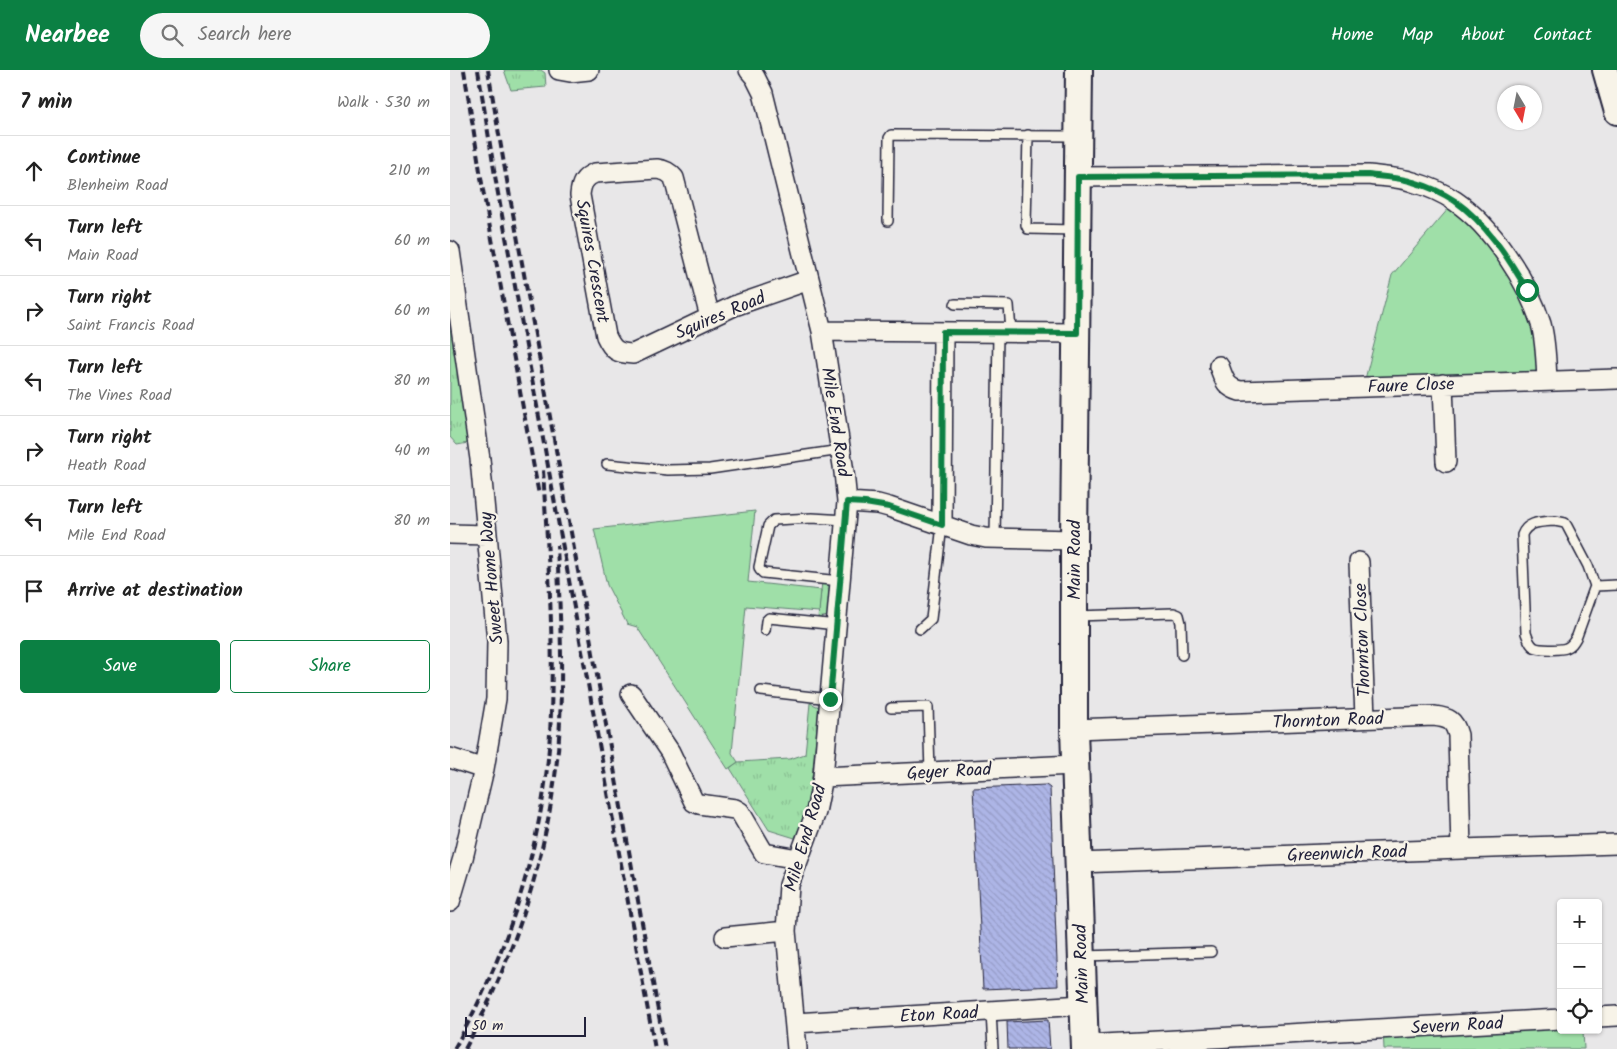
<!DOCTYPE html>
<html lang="en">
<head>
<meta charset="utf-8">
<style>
  body { margin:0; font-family:Kalam,sans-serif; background:#f6f6f6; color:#222 }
  .controls { position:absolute; right:15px; bottom:15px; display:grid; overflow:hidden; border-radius:5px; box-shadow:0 1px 4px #0004 }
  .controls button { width:45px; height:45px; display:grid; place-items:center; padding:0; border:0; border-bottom:1px solid #e0e0e0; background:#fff; color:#222; font:25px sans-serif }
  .compass { position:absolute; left:1047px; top:15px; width:45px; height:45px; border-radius:50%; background:#fff; box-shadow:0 1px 4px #0004; rotate:170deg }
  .scale { position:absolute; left:15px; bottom:12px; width:121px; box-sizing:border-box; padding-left:5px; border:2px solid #22223b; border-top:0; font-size:14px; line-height:18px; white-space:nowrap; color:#22223b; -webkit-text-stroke:4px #f7f3e8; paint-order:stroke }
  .stop { position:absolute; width:15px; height:15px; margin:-11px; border:4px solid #0b8043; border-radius:50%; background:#fff }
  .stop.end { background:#0b8043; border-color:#fff; box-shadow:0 1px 5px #0008 }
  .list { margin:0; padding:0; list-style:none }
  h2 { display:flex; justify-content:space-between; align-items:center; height:65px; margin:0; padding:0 20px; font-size:21px }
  h2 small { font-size:16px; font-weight:400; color:#767676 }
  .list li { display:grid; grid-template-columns:32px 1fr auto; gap:15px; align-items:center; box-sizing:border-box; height:70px; padding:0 20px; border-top:1px solid #e0e0e0 }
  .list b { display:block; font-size:19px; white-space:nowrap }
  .list p { margin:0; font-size:16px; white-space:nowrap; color:#767676 }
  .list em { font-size:16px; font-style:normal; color:#767676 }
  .actions { display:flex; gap:10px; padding:15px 20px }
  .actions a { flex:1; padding:11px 0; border:1px solid #0b8043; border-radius:5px; text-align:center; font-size:18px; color:#0b8043 }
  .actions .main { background:#0b8043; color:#fff }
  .icon { flex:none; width:28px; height:28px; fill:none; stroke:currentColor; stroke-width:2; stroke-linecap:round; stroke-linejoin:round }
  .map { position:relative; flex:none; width:1167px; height:979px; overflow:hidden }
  header { display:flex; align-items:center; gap:30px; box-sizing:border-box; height:70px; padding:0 25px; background:#0b8043; color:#fff }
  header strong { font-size:24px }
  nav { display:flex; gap:28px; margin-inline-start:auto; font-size:18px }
  .search { width:350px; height:45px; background:#f6f6f6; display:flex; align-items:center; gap:12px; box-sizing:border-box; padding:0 18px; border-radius:28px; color:#767676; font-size:19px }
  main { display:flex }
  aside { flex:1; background:#fff }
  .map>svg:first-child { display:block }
  .grass { fill:url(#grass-tufts); stroke:#608072 }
  .park { fill:#9fdfa8; stroke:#608072 }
  .building { fill:url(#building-back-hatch); stroke:#22223b }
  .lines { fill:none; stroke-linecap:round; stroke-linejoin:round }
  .service-casing { stroke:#22223b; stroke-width:12 }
  .minor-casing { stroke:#22223b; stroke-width:22 }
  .tertiary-casing { stroke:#22223b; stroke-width:28 }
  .secondary-casing { stroke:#22223b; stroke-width:30 }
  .service { stroke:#f7f3e8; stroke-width:9 }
  .minor { stroke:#f7f3e8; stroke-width:19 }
  .tertiary { stroke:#f7f3e8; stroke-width:24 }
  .secondary { stroke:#f7f3e8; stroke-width:26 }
  .rail { stroke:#22223b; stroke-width:4; stroke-dasharray:8 4; stroke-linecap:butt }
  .route { stroke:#0b8043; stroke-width:6 }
  .labels { text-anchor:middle; stroke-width:4.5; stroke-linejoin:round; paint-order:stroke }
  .street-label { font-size:18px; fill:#22223b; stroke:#f7f3e8 }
</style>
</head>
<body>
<header>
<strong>Nearbee</strong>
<div class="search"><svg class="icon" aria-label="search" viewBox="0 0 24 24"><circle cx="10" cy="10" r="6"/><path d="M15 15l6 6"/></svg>Search here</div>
<nav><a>Home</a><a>Map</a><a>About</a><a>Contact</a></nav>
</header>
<main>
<aside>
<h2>7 min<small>Walk · 530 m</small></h2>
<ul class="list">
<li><svg class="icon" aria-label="ahead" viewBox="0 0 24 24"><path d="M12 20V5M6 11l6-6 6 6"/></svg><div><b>Continue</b><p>Blenheim Road</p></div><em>210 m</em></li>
<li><svg class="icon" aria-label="left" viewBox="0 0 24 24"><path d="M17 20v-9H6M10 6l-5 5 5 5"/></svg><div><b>Turn left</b><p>Main Road</p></div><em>60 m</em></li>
<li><svg class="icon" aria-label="right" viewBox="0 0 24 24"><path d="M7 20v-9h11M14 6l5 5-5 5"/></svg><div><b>Turn right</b><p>Saint Francis Road</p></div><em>60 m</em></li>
<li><svg class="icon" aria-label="left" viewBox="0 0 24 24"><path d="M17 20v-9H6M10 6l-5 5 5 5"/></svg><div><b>Turn left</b><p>The Vines Road</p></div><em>80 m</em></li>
<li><svg class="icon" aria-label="right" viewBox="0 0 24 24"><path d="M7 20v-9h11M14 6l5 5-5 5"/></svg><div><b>Turn right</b><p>Heath Road</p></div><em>40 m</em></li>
<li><svg class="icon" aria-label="left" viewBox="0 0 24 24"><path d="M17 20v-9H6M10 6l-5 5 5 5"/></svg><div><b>Turn left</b><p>Mile End Road</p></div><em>80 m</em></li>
<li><svg class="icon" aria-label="arrive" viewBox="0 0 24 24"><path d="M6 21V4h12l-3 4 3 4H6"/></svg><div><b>Arrive at destination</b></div></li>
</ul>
<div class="actions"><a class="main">Save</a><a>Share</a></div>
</aside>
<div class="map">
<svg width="1167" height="979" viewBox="0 0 1167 979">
  <defs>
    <pattern id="grass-tufts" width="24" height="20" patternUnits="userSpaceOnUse" patternTransform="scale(1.25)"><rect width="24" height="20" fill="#9fdfa8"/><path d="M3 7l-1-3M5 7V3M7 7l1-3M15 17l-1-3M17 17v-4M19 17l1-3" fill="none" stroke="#89bf92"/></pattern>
    <pattern id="building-back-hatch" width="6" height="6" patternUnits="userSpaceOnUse" patternTransform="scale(1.25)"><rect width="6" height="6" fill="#adb5e6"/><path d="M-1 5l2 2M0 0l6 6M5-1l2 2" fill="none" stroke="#959bc6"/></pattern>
  </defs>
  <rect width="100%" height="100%" fill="#e8e7e8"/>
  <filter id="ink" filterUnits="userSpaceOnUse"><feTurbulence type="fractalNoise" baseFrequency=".02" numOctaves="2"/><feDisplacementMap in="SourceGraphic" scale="10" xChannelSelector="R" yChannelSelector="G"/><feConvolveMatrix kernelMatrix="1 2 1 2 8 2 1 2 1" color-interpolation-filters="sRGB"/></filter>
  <g filter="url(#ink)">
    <path class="grass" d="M54,0H91L95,3L96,17L61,20Z
      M0,250L18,373L7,375L0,367Z
      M372,512L381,515L378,546L368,548Z
      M360,633L369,637L360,728L357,741L345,768L319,760L280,698L288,692L340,689L355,684Z"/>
    <path class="park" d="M1005,131L1077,219L1097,311L913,317L942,205Z
      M305,441L298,512L371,520L369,542L296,536L282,683L288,692L278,699L187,557L177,554L157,515L144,459Z
      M1111,949V960H1133L1134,979H934L933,959Z"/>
    <path class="building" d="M596,715L600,718L608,916L533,919L523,718Z
      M598,950L600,979H558L557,952Z"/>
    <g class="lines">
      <defs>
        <path id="service" d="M578,65L576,155L578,159L625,160
          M438,151L439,68L441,65L627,66
          M505,234L559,235L561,262
          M157,394L218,400L260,399L391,380
          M1105,451L1115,453L1117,456L1138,496L1145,516L1127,566C1124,571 1122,576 1116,578C1111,580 1088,580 1084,577C1079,574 1078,568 1076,563L1072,465C1077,451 1092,452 1105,451Z
          M545,469L548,262
          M390,511L313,503L310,500L309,497L318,456L324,450L362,448L396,450
          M1145,516L1167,515
          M625,546L724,543L729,545L731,553L732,585
          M470,559L481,549L492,455
          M315,560L316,551L319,548L387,555
          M311,621L380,629
          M441,638L478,637L480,702
          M634,886L761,882
          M541,941L543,979"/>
        <path id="minor" d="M109,0L120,2L139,0
          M299,0L305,7L313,23L372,261L394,402L397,432L373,707L366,742L339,815L336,861L347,979
          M628,107L918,105C933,107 949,107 963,112C977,116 993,123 1005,131C1042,156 1078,212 1091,254C1096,273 1096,292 1097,311
          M0,181L30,389L47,571L46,629L34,699L13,788L0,832
          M260,247L224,108C219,102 215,100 207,99L145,103C134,107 131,114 130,125L156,266C163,281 167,283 183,284L284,236L359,210
          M372,261L627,263
          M769,296C774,309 775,317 790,321L1167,309
          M993,314L996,392
          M397,432L428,434L439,437L521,465L536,468L624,470
          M492,455L493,262
          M0,464L37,465
          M909,492L915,648
          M181,624L220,682L244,732L249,734L285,739L290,742L314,783L348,789
          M624,659L984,646C999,648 1004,650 1008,665L1011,779
          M0,688L34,699
          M373,707L624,695
          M628,793L1011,779L1167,774
          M275,867L336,861
          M1148,947L1167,946
          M345,953L633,935
          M634,975L1111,949"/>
        <path id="tertiary" d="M1155,0L1167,42"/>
        <path id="secondary" d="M629,0L624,470V659L635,979"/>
      </defs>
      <use href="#service" class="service-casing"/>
      <use href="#minor" class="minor-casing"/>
      <use href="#tertiary" class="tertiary-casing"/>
      <use href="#secondary" class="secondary-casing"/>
      <use href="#service" class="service"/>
      <use href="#minor" class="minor"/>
      <use href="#tertiary" class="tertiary"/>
      <use href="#secondary" class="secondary"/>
      <path class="rail" d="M14,0L33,120L89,425
        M28,0L47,118L205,979
        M38,0L54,94L215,979
        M4,979C56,887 90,784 99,678C106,585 98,492 93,399
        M15,979C65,886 98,786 108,680C114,612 110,543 107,475"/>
    </g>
  </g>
  <g class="lines" filter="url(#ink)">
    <path class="route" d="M380,629L397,432L415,433L439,437L492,455L493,262L627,263L628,107L918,105C933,107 949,107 963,112C977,116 993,123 1005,131C1036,153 1058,187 1077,220"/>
  </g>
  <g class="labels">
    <g class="street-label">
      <text transform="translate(143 191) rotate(80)" y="6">Squires Crescent</text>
      <text transform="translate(270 245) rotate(-23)" y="6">Squires Road</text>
      <text transform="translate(961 315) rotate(-2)" y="6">Faure Close</text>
      <text transform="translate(386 352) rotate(81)" y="6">Mile End Road</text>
      <text transform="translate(624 490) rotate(-90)" y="6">Main Road</text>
      <text transform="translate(41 508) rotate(-95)" y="6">Sweet Home Way</text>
      <text transform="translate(912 570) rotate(-92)" y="6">Thornton Close</text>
      <text transform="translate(878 650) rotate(-2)" y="6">Thornton Road</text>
      <text transform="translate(499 701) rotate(-3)" y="6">Geyer Road</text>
      <text transform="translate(355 768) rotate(-74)" y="6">Mile End Road</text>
      <text transform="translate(897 783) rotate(-2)" y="6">Greenwich Road</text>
      <text transform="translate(631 894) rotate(-92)" y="6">Main Road</text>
      <text transform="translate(489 944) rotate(-3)" y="6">Eton Road</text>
      <text transform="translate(1007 955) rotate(-3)" y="6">Severn Road</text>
    </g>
  </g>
</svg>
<div class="controls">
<button>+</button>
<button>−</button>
<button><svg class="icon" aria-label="locate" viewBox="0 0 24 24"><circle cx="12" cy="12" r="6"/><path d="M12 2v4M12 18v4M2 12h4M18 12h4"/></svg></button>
</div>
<svg class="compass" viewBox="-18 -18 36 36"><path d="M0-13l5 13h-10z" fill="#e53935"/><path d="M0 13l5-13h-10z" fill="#767676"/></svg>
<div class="scale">50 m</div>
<div class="stop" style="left:1077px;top:220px"></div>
<div class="stop end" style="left:380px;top:629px"></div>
</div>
</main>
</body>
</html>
